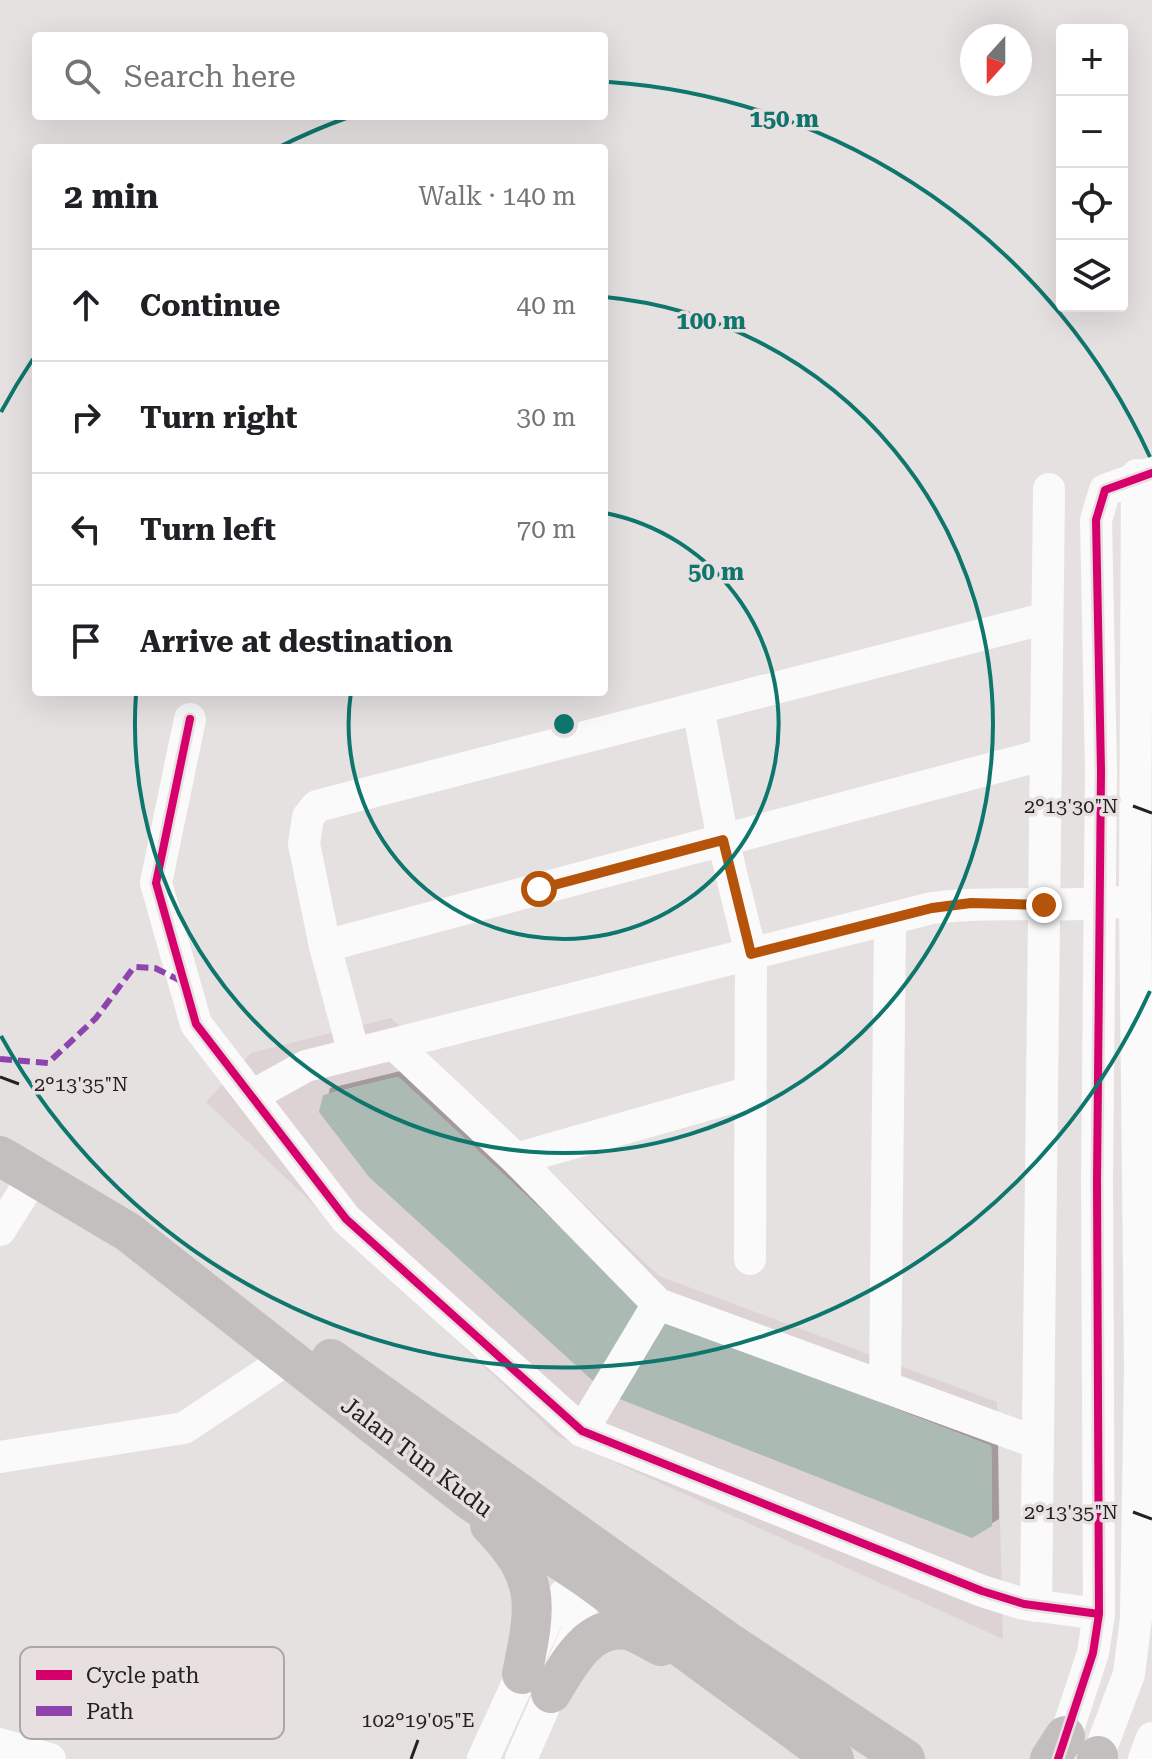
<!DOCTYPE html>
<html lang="en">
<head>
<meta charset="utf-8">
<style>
  body { margin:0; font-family:"Roboto Serif",serif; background:#f2f2f2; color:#202124 }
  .controls { position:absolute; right:24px; top:24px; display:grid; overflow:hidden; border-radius:8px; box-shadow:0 8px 32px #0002 }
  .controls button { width:72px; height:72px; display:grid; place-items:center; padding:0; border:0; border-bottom:2px solid #e0e0e0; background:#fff; color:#202124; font:40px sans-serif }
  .compass { position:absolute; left:960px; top:24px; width:72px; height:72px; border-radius:50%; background:#fff; box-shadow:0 8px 32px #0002; rotate:201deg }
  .stop { position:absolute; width:24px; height:24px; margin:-18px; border:6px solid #b45309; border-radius:50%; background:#fff }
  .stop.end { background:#b45309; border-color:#fff; box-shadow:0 2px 8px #0008 }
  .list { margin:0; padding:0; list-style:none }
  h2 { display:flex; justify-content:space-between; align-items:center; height:104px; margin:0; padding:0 32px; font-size:34px }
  h2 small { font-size:26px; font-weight:400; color:#757577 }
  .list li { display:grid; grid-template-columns:52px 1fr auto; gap:24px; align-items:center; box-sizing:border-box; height:112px; padding:0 32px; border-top:2px solid #e0e0e0 }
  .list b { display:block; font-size:30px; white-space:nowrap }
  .list em { font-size:26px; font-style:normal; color:#757577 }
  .icon { flex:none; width:44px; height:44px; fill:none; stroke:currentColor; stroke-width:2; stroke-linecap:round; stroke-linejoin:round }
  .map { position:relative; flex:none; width:1152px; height:1759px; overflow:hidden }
  .search { position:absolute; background:#fff; box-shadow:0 8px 32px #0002; left:32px; top:32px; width:576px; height:88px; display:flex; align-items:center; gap:20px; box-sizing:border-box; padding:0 28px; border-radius:8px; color:#757577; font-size:30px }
  .panel { position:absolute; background:#fff; box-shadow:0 8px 32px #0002; left:32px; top:144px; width:576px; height:552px; border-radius:8px }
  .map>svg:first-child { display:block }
  .built { fill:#ded3d4 }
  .building { fill:#abbbb4; filter:url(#shadow) }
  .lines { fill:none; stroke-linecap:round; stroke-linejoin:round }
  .minor { stroke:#fbfafa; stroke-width:32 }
  .major { stroke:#c3bfbf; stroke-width:40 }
  .quiet { stroke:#8e44ad; stroke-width:6; stroke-dasharray:12 6; stroke-linecap:butt }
  .cycleway-casing { stroke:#e7dfe0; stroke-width:13 }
  .cycleway { stroke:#d6006c; stroke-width:8 }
  .route { stroke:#b45309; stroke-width:10 }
  .ticks { fill:none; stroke:#232121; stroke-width:3 }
  .ring { fill:none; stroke:#0f766e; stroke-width:4 }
  .labels { text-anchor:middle; stroke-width:7; stroke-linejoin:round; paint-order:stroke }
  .street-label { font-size:24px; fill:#232121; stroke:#e7dfe0 }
  .key { fill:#e7dfe0; stroke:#aca6a7; stroke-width:2 }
  .key-label { font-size:22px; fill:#232121 }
  .ticks-label { font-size:20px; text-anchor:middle; fill:#232121; stroke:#e7dfe0; stroke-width:7; stroke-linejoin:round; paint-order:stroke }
  .centre { fill:#0f766e; stroke:#e7dfe0; stroke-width:4 }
  .ring-label { font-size:24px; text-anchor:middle; font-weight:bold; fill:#0f766e; stroke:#e7dfe0; stroke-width:7; stroke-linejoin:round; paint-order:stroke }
</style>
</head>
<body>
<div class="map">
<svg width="1152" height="1759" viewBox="0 0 1152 1759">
  <defs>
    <filter id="shadow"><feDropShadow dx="7" dy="-7" stdDeviation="0" flood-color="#0004"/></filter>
  </defs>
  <rect width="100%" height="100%" fill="#e5e1e1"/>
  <path class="built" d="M391,1018L659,1276L997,1402L1003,1639L557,1436L206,1102L251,1053Z"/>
  <path class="building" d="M398,1077L643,1304L593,1381L369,1177L319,1112L323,1095Z
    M663,1319L991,1446L992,1526L972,1538L617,1398Z"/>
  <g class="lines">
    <path class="minor" d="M698,708L723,840L751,954L750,1259
      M190,719L156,883L196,1024L346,1219L582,1431L982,1591L1024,1604L1099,1614
      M325,946L1046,754
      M394,1044L516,1159L658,1304L1038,1443
      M354,1054L325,946L304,844L308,817L317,806L1047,618
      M252,1096L306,1066L932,908C995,900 1058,908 1121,902
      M516,1159L751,1092
      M0,1230L34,1176
      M885,1387L890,919
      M582,1431L658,1304
      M0,1457L184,1428L289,1358
      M1036,1606L1049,489
      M0,1744L50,1759
      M483,1759L549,1615L564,1595L587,1578
      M521,1759L577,1632L587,1578
      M1058,1759L1093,1653L1099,1614L1097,1181L1101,771L1096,520L1105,490L1152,473
      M1097,1759L1129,1674L1136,1618L1140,1367L1135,900L1137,475
      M1144,1759L1152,1738"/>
    <path class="major" d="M0,1156L128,1232L471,1501L587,1578L834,1759
      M331,1359L731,1644L905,1759
      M490,1525C542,1578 536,1606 522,1674
      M551,1693C568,1666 587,1625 626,1630C637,1631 650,1641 661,1646
      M1050,1759L1065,1736
      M1097,1759L1098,1756"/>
    <path class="quiet" d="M0,1059L48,1063L96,1018L134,967L155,968L185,983"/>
    <defs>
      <path id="cycleway" d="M190,719L156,883L196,1024L346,1219L582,1431L982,1591L1024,1604L1099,1614
        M1058,1759L1093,1653L1099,1614L1097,1181L1101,771L1096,520L1105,490L1152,473"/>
    </defs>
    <use href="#cycleway" class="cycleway-casing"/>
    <use href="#cycleway" class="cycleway"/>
  </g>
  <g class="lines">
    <path class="route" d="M539,889L723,840L751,954L932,908L971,903L1044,905"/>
  </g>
  <path class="ticks" d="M1133,806L1152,813M0,1077L19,1084M1133,1512L1152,1519M411,1759L418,1740"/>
  <g class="ring">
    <path d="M605 513A215 215 0 1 1 351 692"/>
    <path d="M605 297A429 429 0 1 1 136 694"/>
    <path d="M1150 991A644 644 0 0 1 1 1036M1 412A644 644 0 0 1 33 359M277 148A644 644 0 0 1 349 117M609 82A644 644 0 0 1 1150 457"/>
  </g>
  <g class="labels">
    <g class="street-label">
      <text transform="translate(417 1457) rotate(37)" y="8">Jalan Tun Kudu</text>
    </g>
  </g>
  <rect x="20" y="1647" width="264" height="92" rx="12" class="key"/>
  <rect x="36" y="1670" width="36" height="10" fill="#d6006c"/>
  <rect x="36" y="1706" width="36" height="10" fill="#8e44ad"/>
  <g class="key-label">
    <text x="86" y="1683">Cycle path</text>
    <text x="86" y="1719">Path</text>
  </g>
  <g class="ticks-label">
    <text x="1071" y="813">2°13'30"N</text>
    <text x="81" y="1091">2°13'35"N</text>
    <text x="1071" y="1519">2°13'35"N</text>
    <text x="418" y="1727">102°19'05"E</text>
  </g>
  <circle cx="564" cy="724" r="12" class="centre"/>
  <g class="ring-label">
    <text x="784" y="127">150 m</text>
    <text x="711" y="329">100 m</text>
    <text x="716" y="580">50 m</text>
  </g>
</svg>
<div class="controls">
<button>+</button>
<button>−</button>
<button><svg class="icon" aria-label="locate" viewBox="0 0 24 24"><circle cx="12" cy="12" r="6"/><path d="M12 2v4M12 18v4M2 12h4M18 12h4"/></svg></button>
<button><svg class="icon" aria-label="layers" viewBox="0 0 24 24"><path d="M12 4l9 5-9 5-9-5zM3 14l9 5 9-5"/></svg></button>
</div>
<svg class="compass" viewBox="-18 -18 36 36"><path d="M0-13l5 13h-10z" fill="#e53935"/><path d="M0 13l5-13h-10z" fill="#757577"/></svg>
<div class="stop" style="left:539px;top:889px"></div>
<div class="stop end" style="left:1044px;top:905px"></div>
<div class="search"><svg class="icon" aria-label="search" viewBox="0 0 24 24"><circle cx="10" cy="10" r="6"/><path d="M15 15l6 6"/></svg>Search here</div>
<section class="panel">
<h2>2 min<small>Walk · 140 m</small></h2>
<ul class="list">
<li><svg class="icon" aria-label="ahead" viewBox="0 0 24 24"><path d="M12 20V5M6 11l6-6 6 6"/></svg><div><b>Continue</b></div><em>40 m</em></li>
<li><svg class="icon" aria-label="right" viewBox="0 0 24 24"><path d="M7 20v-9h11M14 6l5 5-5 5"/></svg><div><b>Turn right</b></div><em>30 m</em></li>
<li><svg class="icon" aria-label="left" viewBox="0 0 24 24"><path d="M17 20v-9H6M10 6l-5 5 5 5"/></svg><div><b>Turn left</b></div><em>70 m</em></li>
<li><svg class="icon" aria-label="arrive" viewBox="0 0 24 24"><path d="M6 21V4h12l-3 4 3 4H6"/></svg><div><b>Arrive at destination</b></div></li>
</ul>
</section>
</div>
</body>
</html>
